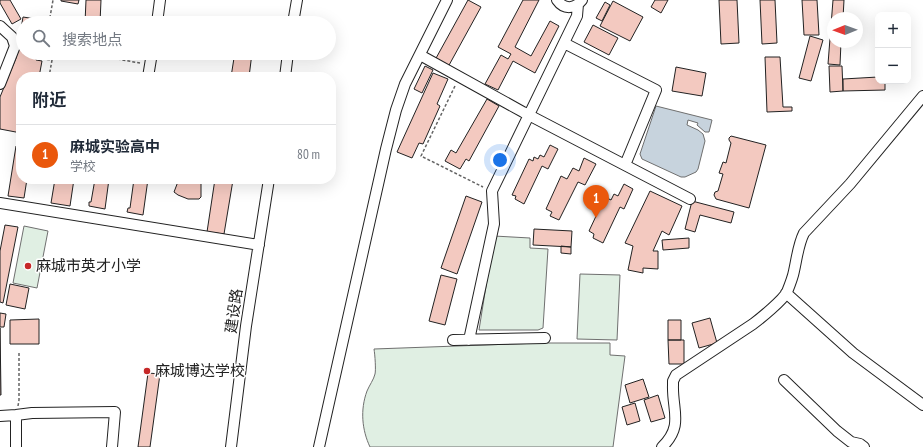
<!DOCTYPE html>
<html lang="zh">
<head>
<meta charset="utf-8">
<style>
  body { margin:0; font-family:"PT Sans Narrow","Noto Sans SC",sans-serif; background:#f2f2f3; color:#1f2937 }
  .controls { position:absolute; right:12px; top:12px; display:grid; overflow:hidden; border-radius:8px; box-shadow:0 4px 16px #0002 }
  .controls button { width:36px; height:36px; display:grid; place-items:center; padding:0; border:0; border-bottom:1px solid #e0e1e3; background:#fff; color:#1f2937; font:20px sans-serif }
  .compass { position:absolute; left:827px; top:12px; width:36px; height:36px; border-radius:50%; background:#fff; box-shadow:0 4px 16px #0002; rotate:269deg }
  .you { position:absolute; left:500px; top:160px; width:14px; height:14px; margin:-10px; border:3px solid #fff; border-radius:50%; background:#1a73e8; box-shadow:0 0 0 6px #1a73e833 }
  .badge { display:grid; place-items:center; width:26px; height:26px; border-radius:50%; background:#ea580c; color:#fff; font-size:13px; font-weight:700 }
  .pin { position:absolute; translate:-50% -33px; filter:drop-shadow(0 1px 2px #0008) }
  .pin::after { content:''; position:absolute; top:21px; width:14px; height:12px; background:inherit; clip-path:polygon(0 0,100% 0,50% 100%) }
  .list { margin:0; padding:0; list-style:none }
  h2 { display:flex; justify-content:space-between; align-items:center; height:52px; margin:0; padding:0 16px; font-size:17px }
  h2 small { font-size:13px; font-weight:400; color:#747a83 }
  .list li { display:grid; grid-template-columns:26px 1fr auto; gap:12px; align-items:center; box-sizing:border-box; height:60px; padding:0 16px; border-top:1px solid #e0e1e3 }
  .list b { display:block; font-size:15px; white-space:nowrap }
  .list p { margin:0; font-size:13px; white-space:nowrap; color:#747a83 }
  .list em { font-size:13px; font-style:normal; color:#747a83 }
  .icon { flex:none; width:22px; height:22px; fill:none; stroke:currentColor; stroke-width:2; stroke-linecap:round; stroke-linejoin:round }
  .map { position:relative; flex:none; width:923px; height:447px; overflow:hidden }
  .search { position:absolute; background:#fff; box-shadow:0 4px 16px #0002; left:16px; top:16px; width:320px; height:44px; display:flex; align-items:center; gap:10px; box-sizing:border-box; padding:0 14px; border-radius:22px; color:#747a83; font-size:15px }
  .panel { position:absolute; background:#fff; box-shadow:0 4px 16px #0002; left:16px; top:72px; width:320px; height:112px; border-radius:16px }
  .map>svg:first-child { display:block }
  .green { fill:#e0efe3; stroke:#6f6f6f }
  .water { fill:#c7d3dd; stroke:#6f6f6f }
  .building { fill:#f3c9c0; stroke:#222 }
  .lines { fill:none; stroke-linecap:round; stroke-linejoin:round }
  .minor-casing { stroke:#222; stroke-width:12 }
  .path { stroke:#646464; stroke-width:1.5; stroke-dasharray:3 2; stroke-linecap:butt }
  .minor { stroke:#fff; stroke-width:10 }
  .poi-dot { fill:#c62828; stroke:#fff; stroke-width:1.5 }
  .labels { text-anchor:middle; stroke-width:3; stroke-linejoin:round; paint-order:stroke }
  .poi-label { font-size:15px; fill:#222; stroke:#fff; text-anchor:start }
  .street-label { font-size:15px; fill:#222; stroke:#fff }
</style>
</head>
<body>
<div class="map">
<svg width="923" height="447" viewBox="0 0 923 447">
  <rect width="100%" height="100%" fill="#fff"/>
  <path class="green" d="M24,226L48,231L37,288L13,283Z
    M494,236L530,238V248L548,249L543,328L538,330H479Z
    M580,274L620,275L617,340L577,339Z
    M540,343H610V355L625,356L613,447H370C362,430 360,410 367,391C369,386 374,379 375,374C376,370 375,355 374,349Z"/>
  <path class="water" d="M656,106L712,120L709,132H705L697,125L698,123L688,120L687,125L698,130L703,134L705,141L698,169L696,172L685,177H681L642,159L640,154Z"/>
  <path class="building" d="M0,0H10L21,19L12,24L0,3Z
    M61,0H79L78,4L61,1Z
    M86,0H101L100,23H85Z
    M468,0L481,7L448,67L435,60Z
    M523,0H539L515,47L531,56L550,21L559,26L535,73L513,61L498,90L485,84L501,55L508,59L511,54L498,47Z
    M655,0H668L661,13L651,7Z
    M719,0H737L739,43L721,44Z
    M760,0H775L777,43L762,44Z
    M802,0H817L819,35H804Z
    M833,0H844L843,18H833V42H841L840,65L828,64Z
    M613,1L643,17L630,41L600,26Z
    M605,2L610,5L602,21L596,18Z
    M23,17L42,20L41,23H23V53H37L36,60L42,61L39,77H21V133L0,129V97L16,58Z
    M593,25L618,38L609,55L584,42Z
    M810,36L823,40L811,81L799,78Z
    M238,53H252L249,77H231L234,58Z
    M765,57H780L783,107H792V111L767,112Z
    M425,66L433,70L422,93L414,89Z
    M829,66H842L843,91L830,92Z
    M676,67L706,73L702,96L672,91Z
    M433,73L448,79L437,104L440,106L423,144L419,143L412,158L397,152Z
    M878,77V81H885V90L843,91V79Z
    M487,99L499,106L469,161L466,159L460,169L445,161L451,150L456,153Z
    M731,136L766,145L749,208L716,199L714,195L715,192L718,191L723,174L719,173L723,162L726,163L731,143L729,140V138Z
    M550,145L558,149L548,169L542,166L524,204L515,199L516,196L512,195L529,159L533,161L534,157L538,159L540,155L544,157Z
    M16,146L21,147V179H27L24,198L8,196Z
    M584,158L596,164L585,185L578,182L559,220L550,216L552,212L546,209L561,176L567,179L573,168L579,171Z
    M55,179H74L70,206L51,203Z
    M95,179H109L105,209L89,206V202H91Z
    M134,179H148L143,215L127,212L128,208H130Z
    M179,179H201V197L199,199H188L178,195L174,192Z
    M215,179L233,180L224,234L207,232Z
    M624,184L633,189L624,209L620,207L603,243L593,238L594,234L589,231L605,197L611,200L614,194L618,196Z
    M650,191L682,206L669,235L662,231L653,251H658V269L643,268V273L628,270L633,246L625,243Z
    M466,196L482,202L457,274L441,268Z
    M692,201L734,212L731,223L700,215L695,232L685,229Z
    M5,225L18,227L3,303L0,302V251Z
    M534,229L572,231L571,247L533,245Z
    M689,238V248L663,250L662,240Z
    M561,246L571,247V254L561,253Z
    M441,275L457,279L445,325L429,321Z
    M10,284L29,288L25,309L6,305Z
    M0,313L6,314L4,327H0Z
    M710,318L717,343L699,348L692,323Z
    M39,319V344H10V320Z
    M668,320H681V340H668Z
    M0,328L1,395H0Z
    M668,340H684V364H669Z
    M148,373L160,374L150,447H138Z
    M643,379L649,397L630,403L625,385Z
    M658,395L665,418L651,422L644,400Z
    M635,403L640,421L627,425L622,407Z"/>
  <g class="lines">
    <defs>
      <path id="minor" d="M557,0C564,10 575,9 582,0
        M157,23L160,0
        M293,23L297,0
        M0,26L12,37L15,46L0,84
        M564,43L656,90L625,165
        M420,55L523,112L690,199
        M148,77L152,53
        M285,77L288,53
        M0,203L259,245
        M786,293L853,353L923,405
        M453,340L545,338
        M469,340L494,224L492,191L577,16L578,4
        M784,380L837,431L851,442L860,444L864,447
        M16,415V447
        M0,416L16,415L32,413L115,412L112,447
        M231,447L246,326L269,179
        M319,447L386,149L396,110L405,84L447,0
        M662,447C684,426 672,410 673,385V381L676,375L753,324C761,318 783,300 787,292C789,287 793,277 794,271C797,258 798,245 804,233L850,184L923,96"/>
    </defs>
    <use href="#minor" class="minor-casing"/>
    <path class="path" d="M49,23L53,0
      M44,53L43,59L52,60L49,77
      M83,53L140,63
      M455,86L421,156L483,187
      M18,406L19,400V351"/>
    <use href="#minor" class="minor"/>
  </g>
  <g class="poi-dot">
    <circle cx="28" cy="266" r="4"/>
    <circle cx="147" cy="371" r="4"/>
  </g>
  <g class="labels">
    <g class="poi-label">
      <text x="36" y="271">麻城市英才小学</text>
      <text x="155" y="376">麻城博达学校</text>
    </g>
    <g class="street-label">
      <text transform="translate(234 311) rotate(-82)" y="5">建设路</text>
    </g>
  </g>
</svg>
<div class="controls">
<button>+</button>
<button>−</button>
</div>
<svg class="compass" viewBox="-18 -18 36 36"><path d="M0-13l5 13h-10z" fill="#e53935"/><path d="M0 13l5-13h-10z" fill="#747a83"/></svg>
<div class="you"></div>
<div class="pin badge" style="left:596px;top:218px">1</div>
<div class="search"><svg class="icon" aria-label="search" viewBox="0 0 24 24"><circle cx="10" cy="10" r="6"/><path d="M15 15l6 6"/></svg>搜索地点</div>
<section class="panel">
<h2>附近<small></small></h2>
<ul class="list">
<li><span class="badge">1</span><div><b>麻城实验高中</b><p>学校</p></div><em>80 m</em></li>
</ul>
</section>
</div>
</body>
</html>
